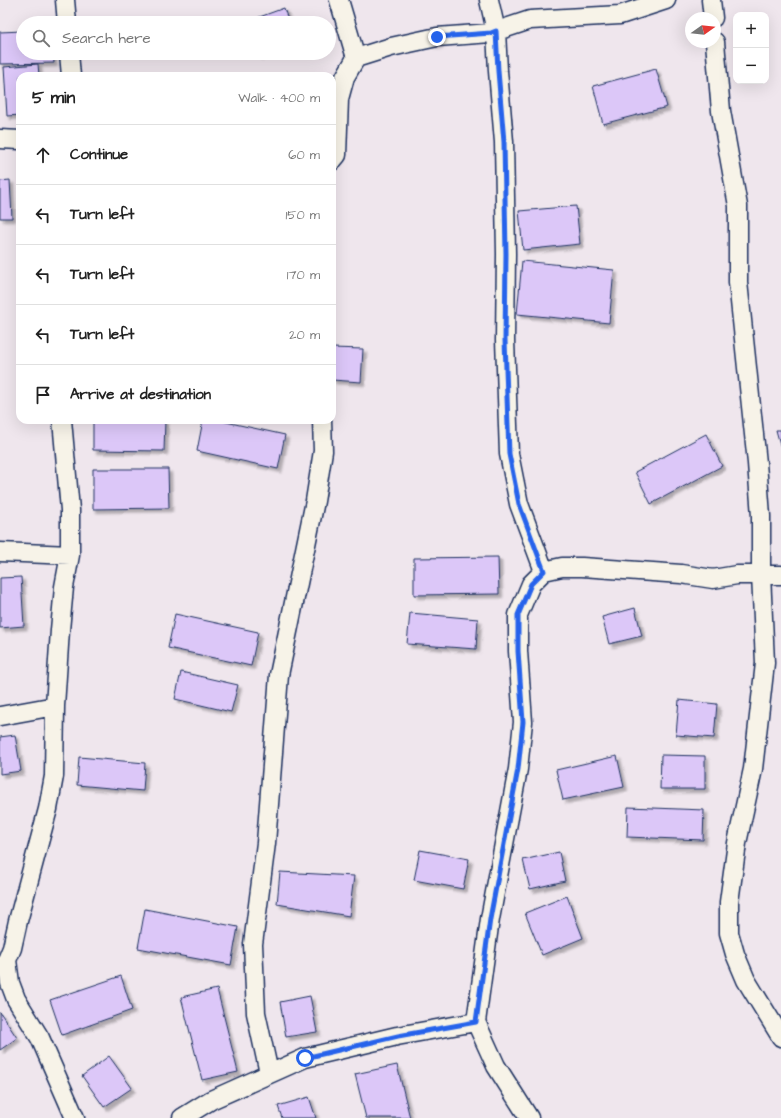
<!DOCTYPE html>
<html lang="en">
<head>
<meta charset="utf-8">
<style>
  body { margin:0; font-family:"Architects Daughter",sans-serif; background:#f6f6f6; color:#222 }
  .controls { position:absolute; right:12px; top:12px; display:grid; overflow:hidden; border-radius:8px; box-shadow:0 4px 16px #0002 }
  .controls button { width:36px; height:36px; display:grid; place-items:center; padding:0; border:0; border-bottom:1px solid #e0e0e0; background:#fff; color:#222; font:20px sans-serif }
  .compass { position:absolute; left:685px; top:12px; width:36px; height:36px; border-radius:50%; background:#fff; box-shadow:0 4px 16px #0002; rotate:75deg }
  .stop { position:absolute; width:12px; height:12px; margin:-9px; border:3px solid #2563eb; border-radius:50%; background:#fff }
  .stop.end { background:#2563eb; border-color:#fff; box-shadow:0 1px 4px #0008 }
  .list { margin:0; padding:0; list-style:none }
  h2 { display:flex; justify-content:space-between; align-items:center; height:52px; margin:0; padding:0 16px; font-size:17px }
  h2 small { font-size:13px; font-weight:400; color:#767676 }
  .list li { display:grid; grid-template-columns:26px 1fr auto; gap:12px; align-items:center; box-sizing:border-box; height:60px; padding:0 16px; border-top:1px solid #e0e0e0 }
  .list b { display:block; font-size:15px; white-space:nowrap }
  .list em { font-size:13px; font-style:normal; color:#767676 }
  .icon { flex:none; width:22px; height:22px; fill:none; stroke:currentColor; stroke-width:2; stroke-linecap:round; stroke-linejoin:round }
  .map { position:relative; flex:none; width:781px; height:1118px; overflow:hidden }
  .search { position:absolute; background:#fff; box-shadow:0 4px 16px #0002; left:16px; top:16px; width:320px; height:44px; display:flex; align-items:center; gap:10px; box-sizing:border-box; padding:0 14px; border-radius:22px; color:#767676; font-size:15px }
  .panel { position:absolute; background:#fff; box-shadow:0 4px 16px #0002; left:16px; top:72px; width:320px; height:352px; border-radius:12px }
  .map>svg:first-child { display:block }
  .building { fill:#dcc7f8; stroke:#1b2f5e; filter:url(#shadow) }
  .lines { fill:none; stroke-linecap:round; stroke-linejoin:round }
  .street-casing { stroke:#1b2f5e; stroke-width:21 }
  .street { stroke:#f7f3e8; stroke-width:18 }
  .route { stroke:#2563eb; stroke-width:5 }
</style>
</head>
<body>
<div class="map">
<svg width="781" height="1118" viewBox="0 0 781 1118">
  <defs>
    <filter id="shadow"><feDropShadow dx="3.5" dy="3.5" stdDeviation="1" flood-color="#0004"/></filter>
  </defs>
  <rect width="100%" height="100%" fill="#efe6ed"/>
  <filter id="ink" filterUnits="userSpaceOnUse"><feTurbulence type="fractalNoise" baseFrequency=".025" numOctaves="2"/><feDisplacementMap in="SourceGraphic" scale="8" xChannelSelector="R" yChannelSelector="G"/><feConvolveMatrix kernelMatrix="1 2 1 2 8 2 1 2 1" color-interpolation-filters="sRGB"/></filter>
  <g filter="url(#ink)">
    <path class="building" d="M284,8L289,23H247L246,22Z
      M23,31V53H53L54,63L0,64V32Z
      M257,53H268L258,56Z
      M38,64L39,76H20V115L7,116L4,67Z
      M656,69L667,107L603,124L593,86Z
      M10,180L12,218H0V181Z
      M576,206L580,244L523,250L519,211Z
      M522,261L614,270L609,323L517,314Z
      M332,348L363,349L361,382L332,380Z
      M93,420H165L164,451L93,450Z
      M203,420H217L285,435L278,469L197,451Z
      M776,430H781V448Z
      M706,434L722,466L651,504L635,472Z
      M93,469H168L169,508L93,509Z
      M498,557L499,594L414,595V558Z
      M21,577L24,626L0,628V578Z
      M635,608L642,636L609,644L602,617Z
      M410,613L478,619L476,649L407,644Z
      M175,614L258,632L251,666L168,648Z
      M181,672L238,685L231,712L175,699Z
      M679,700L717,704L714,738L676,735Z
      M15,735L21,771L0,774V737Z
      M661,755L705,756V789H660Z
      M617,756L624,787L563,800L556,770Z
      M79,757L145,763L143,791L77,785Z
      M628,807L704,810L703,840L627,837Z
      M420,850L469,859L463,889L414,880Z
      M559,852L565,881L530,889L523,860Z
      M280,872L354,876L349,916L277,904Z
      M567,896L583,938L542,955L525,913Z
      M145,909L238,927L231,965L138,948Z
      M121,976L132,1010L62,1035L50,1000Z
      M217,989L238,1072L202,1080L181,997Z
      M310,996L317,1032L286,1037L280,1002Z
      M0,1012L17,1038L0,1050Z
      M109,1056L132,1088L104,1107L82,1076Z
      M397,1065L410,1118H366L355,1074Z
      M309,1097L316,1118H282L278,1106Z"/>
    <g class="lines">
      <defs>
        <path id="street" d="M65,0L67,23
          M339,0L356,58
          M489,0L496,31L498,71L504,142L506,254L505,340L509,454L519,504L544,571
          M711,0L713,18
          M715,42L721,111L738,206V282L757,463L761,516V574L765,663L753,769L737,843L729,902V933L735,954L746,980L781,1037
          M69,53L71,76
          M0,139L20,140
          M332,161L337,155L339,99L345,77L356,58L391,47L437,37L491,33L530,20L620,15L666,0
          M62,420L70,510V555L64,587L60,630L55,706L54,776L48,809L18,921L12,948L7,960L10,983L16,999L40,1038L75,1118
          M0,552L70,555
          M0,716L55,706
          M269,1073L256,1013L253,944L266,843L279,675L315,501L323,451L322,420
          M182,1118L211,1100L305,1058L397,1036L476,1022
          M529,1118L496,1066L476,1022L490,919L518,769L523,722L518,651V615L531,584L544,571L562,567H582L681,574L713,579L737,575H781"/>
      </defs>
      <use href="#street" class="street-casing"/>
      <use href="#street" class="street"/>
    </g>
  </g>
  <g class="lines" filter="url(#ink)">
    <path class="route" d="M305,1058L398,1036L476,1022L490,919L518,769L523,722L518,651V615L531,584L544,571L519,504L509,454L505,340L506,254L504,142L498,71L496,31L491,33L437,37"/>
  </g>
</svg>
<div class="controls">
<button>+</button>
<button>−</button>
</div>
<svg class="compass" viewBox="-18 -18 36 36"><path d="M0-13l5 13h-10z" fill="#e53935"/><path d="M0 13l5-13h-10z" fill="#767676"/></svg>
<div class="stop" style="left:305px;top:1058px"></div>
<div class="stop end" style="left:437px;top:37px"></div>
<div class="search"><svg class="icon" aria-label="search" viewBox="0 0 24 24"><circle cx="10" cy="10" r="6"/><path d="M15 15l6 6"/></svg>Search here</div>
<section class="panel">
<h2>5 min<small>Walk · 400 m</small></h2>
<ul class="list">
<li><svg class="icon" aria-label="ahead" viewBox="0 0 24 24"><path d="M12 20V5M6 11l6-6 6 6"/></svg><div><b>Continue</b></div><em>60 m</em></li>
<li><svg class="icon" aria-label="left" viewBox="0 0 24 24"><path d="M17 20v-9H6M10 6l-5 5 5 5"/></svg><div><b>Turn left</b></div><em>150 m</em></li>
<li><svg class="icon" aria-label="left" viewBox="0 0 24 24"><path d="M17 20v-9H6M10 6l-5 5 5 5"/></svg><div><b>Turn left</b></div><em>170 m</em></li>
<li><svg class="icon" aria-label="left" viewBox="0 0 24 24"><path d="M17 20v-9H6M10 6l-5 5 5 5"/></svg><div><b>Turn left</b></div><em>20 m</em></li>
<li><svg class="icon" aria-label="arrive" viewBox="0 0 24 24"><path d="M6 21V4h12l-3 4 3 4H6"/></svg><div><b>Arrive at destination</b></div></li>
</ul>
</section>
</div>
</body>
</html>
